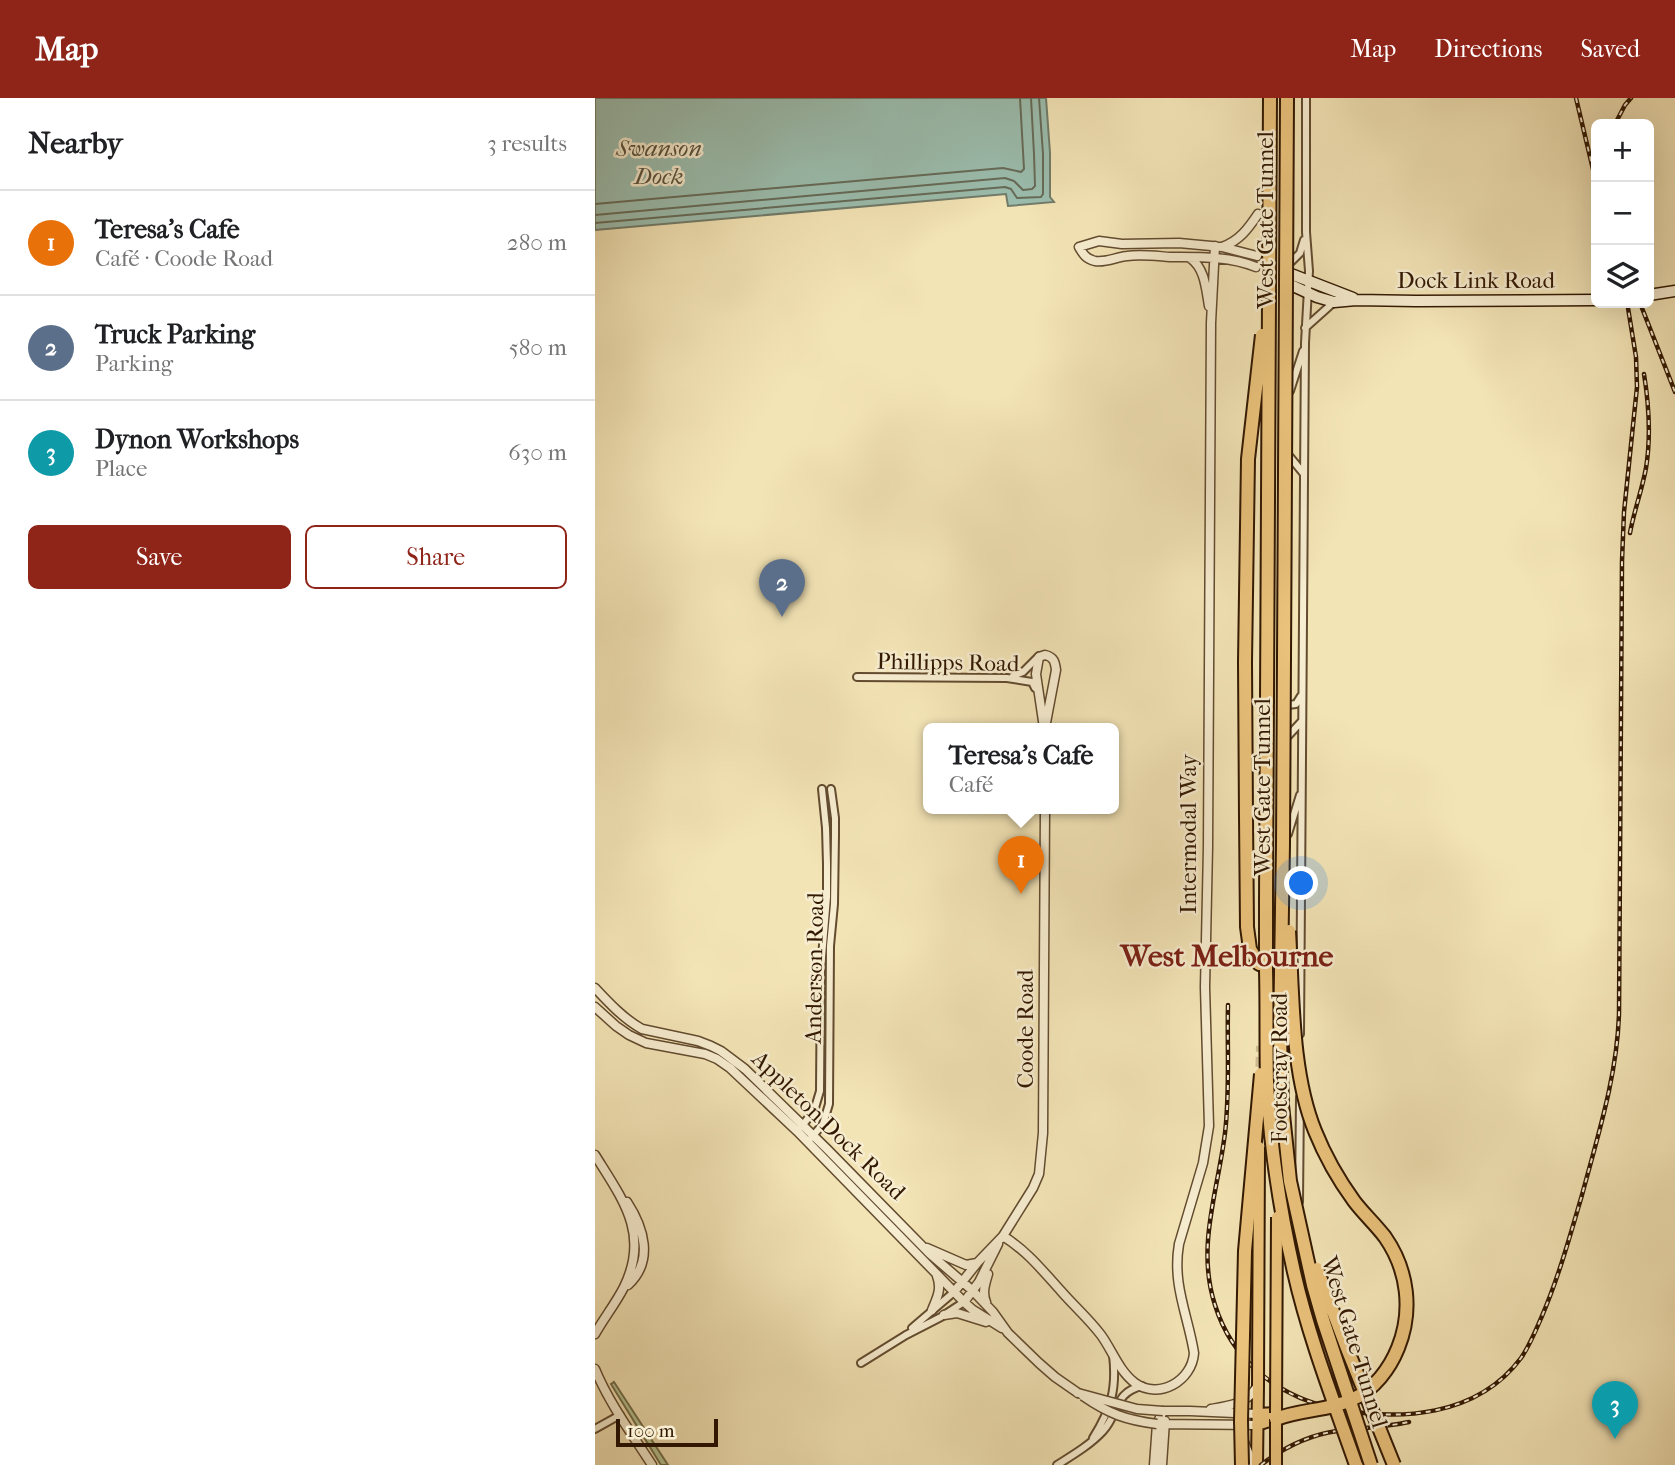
<!DOCTYPE html>
<html lang="en">
<head>
<meta charset="utf-8">
<style>
  body { margin:0; font-family:"IM FELL French Canon",serif; background:#f6f6f6; color:#202124 }
  .controls { position:absolute; right:21px; top:21px; display:grid; overflow:hidden; border-radius:10px; box-shadow:0 7px 28px #0002 }
  .controls button { width:63px; height:63px; display:grid; place-items:center; padding:0; border:0; border-bottom:2px solid #e0e0e0; background:#fff; color:#202124; font:35px sans-serif }
  .scale { position:absolute; left:21px; bottom:18px; width:102px; box-sizing:border-box; padding-left:7px; border:4px solid #321802; border-top:0; font-size:19px; line-height:24px; white-space:nowrap; color:#321802; -webkit-text-stroke:5px #f7edd0; paint-order:stroke }
  .you { position:absolute; left:707px; top:786px; width:24px; height:24px; margin:-18px; border:5px solid #fff; border-radius:50%; background:#1a73e8; box-shadow:0 0 0 10px #1a73e833 }
  .badge { display:grid; place-items:center; width:46px; height:46px; border-radius:50%; background:#8f2418; color:#fff; font-size:23px; font-weight:700 }
  .pin { position:absolute; translate:-50% -58px; filter:drop-shadow(0 2px 4px #0008) }
  .pin::after { content:''; position:absolute; top:37px; width:24px; height:21px; background:inherit; clip-path:polygon(0 0,100% 0,50% 100%) }
  .popup { position:absolute; left:328px; top:625px; width:196px; height:91px; box-sizing:border-box; display:grid; place-content:center; border-radius:10px; background:#fff; filter:drop-shadow(0 2px 5px #0005); font-size:23px; white-space:nowrap; color:#757577 }
  .popup b { font-size:26px; color:#202124 }
  .popup::after { content:''; position:absolute; left:50%; top:100%; margin-left:-14px; border:14px solid transparent; border-top-color:#fff }
  .list { margin:0; padding:0; list-style:none }
  h2 { display:flex; justify-content:space-between; align-items:center; height:91px; margin:0; padding:0 28px; font-size:30px }
  h2 small { font-size:23px; font-weight:400; color:#757577 }
  .list li { display:grid; grid-template-columns:46px 1fr auto; gap:21px; align-items:center; box-sizing:border-box; height:105px; padding:0 28px; border-top:2px solid #e0e0e0 }
  .list b { display:block; font-size:26px; white-space:nowrap }
  .list p { margin:0; font-size:23px; white-space:nowrap; color:#757577 }
  .list em { font-size:23px; font-style:normal; color:#757577 }
  .actions { display:flex; gap:14px; padding:21px 28px }
  .actions a { flex:1; padding:16px 0; border:2px solid #8f2418; border-radius:10px; text-align:center; font-size:24px; color:#8f2418 }
  .actions .main { background:#8f2418; color:#fff }
  .icon { flex:none; width:38px; height:38px; fill:none; stroke:currentColor; stroke-width:2; stroke-linecap:round; stroke-linejoin:round }
  .map { position:relative; flex:none; width:1080px; height:1367px; overflow:hidden }
  header { display:flex; align-items:center; gap:42px; box-sizing:border-box; height:98px; padding:0 35px; background:#8f2418; color:#fff }
  header strong { font-size:33px }
  nav { display:flex; gap:38px; margin-inline-start:auto; font-size:24px }
  main { display:flex }
  aside { flex:1; background:#fff }
  .map>svg:first-child { display:block }
  .green { fill:#b5c593; stroke:#746e4a; stroke-width:2 }
  .water { fill:#9bbeaf; stroke:#717c6a; stroke-width:2 }
  .lines { fill:none; stroke-linecap:round; stroke-linejoin:round }
  .shore { stroke:#666b58; stroke-width:2 }
  .primary-tunnel { stroke:#ccbb92; stroke-width:10; stroke-dasharray:10 5; stroke-linecap:butt }
  .minor-casing { stroke:#624b2f; stroke-width:10 }
  .tertiary-casing { stroke:#624b2f; stroke-width:11 }
  .secondary-casing { stroke:#321802; stroke-width:13 }
  .primary-casing { stroke:#321802; stroke-width:14 }
  .motorway-casing { stroke:#321802; stroke-width:16 }
  .minor { stroke:#f7edd0; stroke-width:6 }
  .tertiary { stroke:#f7edd0; stroke-width:8 }
  .secondary { stroke:#f7edd0; stroke-width:10 }
  .primary { stroke:#eac27b; stroke-width:10 }
  .motorway { stroke:#eac27b; stroke-width:12 }
  .rail-casing { stroke:#321802; stroke-width:4.5 }
  .rail { stroke:#f7edd0; stroke-width:2; stroke-dasharray:5; stroke-linecap:butt }
  .tertiary-bridge-casing { stroke:#624b2f; stroke-width:11; stroke-linecap:butt }
  .primary-bridge-casing { stroke:#321802; stroke-width:14; stroke-linecap:butt }
  .motorway-bridge-casing { stroke:#321802; stroke-width:16; stroke-linecap:butt }
  .tertiary-bridge { stroke:#f7edd0; stroke-width:8 }
  .primary-bridge { stroke:#eac27b; stroke-width:10 }
  .motorway-bridge { stroke:#eac27b; stroke-width:12 }
  .labels { text-anchor:middle; stroke-width:5; stroke-linejoin:round; paint-order:stroke }
  .street-label { font-size:23px; fill:#321802; stroke:#f7edd0 }
  .water-label { font-size:24px; font-style:italic; fill:#57523f; stroke:#f7edd0 }
  .district-label { font-size:30px; font-weight:bold; fill:#7a1f14; stroke:#f7edd0 }
</style>
</head>
<body>
<header>
<strong>Map</strong>
<nav><a>Map</a><a>Directions</a><a>Saved</a></nav>
</header>
<main>
<aside>
<h2>Nearby<small>3 results</small></h2>
<ul class="list">
<li><span class="badge" style="background:#e8710a">1</span><div><b>Teresa's Cafe</b><p>Café · Coode Road</p></div><em>280 m</em></li>
<li><span class="badge" style="background:#5c6f8a">2</span><div><b>Truck Parking</b><p>Parking</p></div><em>580 m</em></li>
<li><span class="badge" style="background:#0f9aa8">3</span><div><b>Dynon Workshops</b><p>Place</p></div><em>630 m</em></li>
</ul>
<div class="actions"><a class="main">Save</a><a>Share</a></div>
</aside>
<div class="map">
<svg width="1080" height="1367" viewBox="0 0 1080 1367">
  <rect width="100%" height="100%" fill="#f3e4b6"/>
  <filter id="stains"><feTurbulence type="fractalNoise" baseFrequency=".00286" numOctaves="4"/><feColorMatrix values="0 0 0 0 .2 0 0 0 0 .09 0 0 0 0 .02 0 0 0 .5 -.17"/></filter>
  <radialGradient id="worn" r=".72"><stop offset=".6" stop-color="#630" stop-opacity="0"/><stop offset="1" stop-color="#630" stop-opacity=".3"/></radialGradient>
  <path class="green" d="M19,1284L73,1367H66L16,1286Z"/>
  <path class="water" d="M0,0H451L455,55V99L459,104L413,108L411,96L0,132Z"/>
  <g class="lines">
    <path class="shore" d="M0,106L408,70L426,74L429,71L425,0
      M0,117L410,80L419,83L428,92L437,91L440,88L439,56L436,0
      M0,125L410,89L416,91L422,100L446,99L448,96V56L444,0"/>
    <path class="primary-tunnel" d="M665,984L666,948
      M683,1060L684,1024"/>
    <defs>
      <path id="minor" d="M696,164L705,155L709,142
        M710,230L739,204
        M695,293L708,253
        M695,359L709,376
        M418,578L428,574L444,558
        M262,579L412,580L437,584L440,590
        M693,607L701,606L706,598
        M693,638L707,623
        M693,736L705,697
        M705,936L710,245L714,173L711,134V0
        M206,1029L219,1013L225,993L226,871L232,799V766L231,730L227,691
        M216,1040L228,1026L234,1006L235,848L239,806L240,737V720L236,691
        M704,1104L705,999
        M317,1230L359,1194
        M266,1265L311,1237L346,1219L369,1204
        M0,1331L25,1317
        M498,1340C516,1311 522,1291 518,1257
        M462,1367C478,1357 495,1347 508,1333C524,1316 519,1294 547,1288"/>
      <path id="tertiary" d="M627,149C644,143 653,131 663,116
        M595,160C610,170 611,191 614,208
        M661,169C635,158 604,159 575,159C561,158 546,156 532,158C521,159 511,165 500,163C491,161 488,156 484,149L504,143L527,146L584,145L627,149L662,158
        M449,630L441,576L444,559L450,557C459,559 460,564 461,572L450,630
        M0,890C14,905 29,921 47,931L103,943L116,948L126,953L150,971L232,1051L335,1156L378,1193L398,1214L413,1235L444,1265L460,1279L483,1295
        M0,909L21,928L34,937L51,945L110,956L122,961L135,970L202,1033L369,1204L378,1212L407,1230
        M0,1057C28,1102 55,1136 29,1189C21,1205 9,1220 0,1236
        M32,1104C49,1130 59,1163 33,1187
        M408,1138C432,1153 447,1172 466,1193C479,1208 494,1221 506,1237C517,1252 524,1273 540,1285C564,1302 597,1283 599,1255C593,1217 577,1187 584,1146L608,1065L614,1028L610,889L613,749L616,225L620,148
        M332,1150L371,1167L382,1165
        M359,1194L383,1164L408,1138L438,1090L444,1076L448,1035L450,710
        M369,1204L384,1184L403,1146
        M391,1204C387,1195 390,1186 393,1176
        M337,1212C342,1200 347,1191 342,1178
        M349,1217L362,1215L391,1224
        M0,1271C14,1305 37,1336 57,1367
        M616,1311C634,1308 651,1306 662,1289
        M568,1313H595L662,1316
        M562,1326L662,1327
        M649,1344L658,1367
        M559,1367L562,1326L568,1313
        M567,1367L570,1323"/>
      <path id="secondary" d="M696,176L758,200
        M696,187L722,199L739,204L761,202L821,203L1001,202
        M1054,197L1080,193"/>
      <path id="primary" d="M662,1316L681,1315V1321L662,1327
        M662,1367L663,1288"/>
      <path id="motorway" d="M651,719L652,829L655,851L664,866
        M671,802V872"/>
    </defs>
    <use href="#minor" class="minor-casing"/>
    <use href="#tertiary" class="tertiary-casing"/>
    <use href="#secondary" class="secondary-casing"/>
    <use href="#primary" class="primary-casing"/>
    <use href="#motorway" class="motorway-casing"/>
    <use href="#minor" class="minor"/>
    <use href="#tertiary" class="tertiary"/>
    <use href="#secondary" class="secondary"/>
    <use href="#primary" class="primary"/>
    <use href="#motorway" class="motorway"/>
    <defs>
      <path id="rail" d="M981,0L1001,84
        M1020,26L1030,7L1036,0
        M1045,205L1080,294
        M1035,435C1039,413 1047,392 1051,370C1056,339 1054,307 1049,276
        M633,907C632,949 635,993 630,1035C623,1093 601,1149 620,1207C637,1262 682,1298 737,1310C804,1324 882,1319 926,1260C935,1247 941,1232 947,1218C964,1178 975,1138 987,1097C1003,1037 1022,978 1024,916L1027,463L1029,414L1042,289L1041,259L1033,210
        M666,1367C688,1350 714,1337 742,1333C766,1330 790,1329 814,1324"/>
    </defs>
    <use href="#rail" class="rail-casing"/>
    <use href="#rail" class="rail"/>
    <defs>
      <path id="tertiary-bridge" d="M483,1295L542,1311L568,1313
        M488,1298C514,1316 531,1322 562,1326"/>
      <path id="primary-bridge" d="M663,1288L664,1049
        M681,1315L682,1119
        M681,1367V1321"/>
      <path id="motorway-bridge" d="M692,0L688,746L685,937L687,1007L695,1083L718,1187L728,1222L776,1367
        M651,719L650,564L653,361L667,237
        M671,802L675,0
        M671,872C672,909 671,947 672,984C675,1048 685,1112 699,1174C714,1240 739,1304 761,1367
        M722,1171L753,1253L799,1367
        M681,1321C706,1311 734,1313 758,1301C779,1292 795,1270 803,1250C818,1213 813,1172 790,1139C780,1126 768,1115 759,1103C743,1081 730,1058 720,1033C696,974 698,897 694,833
        M647,1367L646,1323L650,1153L666,976"/>
    </defs>
    <use href="#tertiary-bridge" class="tertiary-bridge-casing"/>
    <use href="#primary-bridge" class="primary-bridge-casing"/>
    <use href="#motorway-bridge" class="motorway-bridge-casing"/>
    <use href="#tertiary-bridge" class="tertiary-bridge"/>
    <use href="#primary-bridge" class="primary-bridge"/>
    <use href="#motorway-bridge" class="motorway-bridge"/>
  </g>
  <g class="labels">
    <g class="street-label">
      <text transform="translate(670 122) rotate(-90)" y="8">West Gate Tunnel</text>
      <text x="881" y="190">Dock Link Road</text>
      <text transform="translate(353 564) rotate(1)" y="8">Phillipps Road</text>
      <text transform="translate(667 689) rotate(-90)" y="8">West Gate Tunnel</text>
      <text transform="translate(593 736) rotate(-90)" y="8">Intermodal Way</text>
      <text transform="translate(219 870) rotate(-89)" y="8">Anderson Road</text>
      <text transform="translate(430 931) rotate(-90)" y="8">Coode Road</text>
      <text transform="translate(684 970) rotate(-90)" y="8">Footscray Road</text>
      <text transform="translate(234 1027) rotate(44)" y="8">Appleton Dock Road</text>
      <text transform="translate(760 1244) rotate(73)" y="8">West Gate Tunnel</text>
    </g>
    <g class="water-label">
      <text x="64" y="58">Swanson<tspan x="64" dy="28">Dock</tspan></text>
    </g>
    <g class="district-label">
      <text x="632" y="868">West Melbourne</text>
    </g>
  </g>
  <rect width="100%" height="100%" filter="url(#stains)"/>
  <rect width="100%" height="100%" fill="url(#worn)"/>
</svg>
<div class="controls">
<button>+</button>
<button>−</button>
<button><svg class="icon" aria-label="layers" viewBox="0 0 24 24"><path d="M12 4l9 5-9 5-9-5zM3 14l9 5 9-5"/></svg></button>
</div>
<div class="scale">100 m</div>
<div class="you"></div>
<div class="pin badge" style="left:426px;top:796px;background:#e8710a">1</div>
<div class="popup"><b>Teresa's Cafe</b>Café</div>
<div class="pin badge" style="left:187px;top:519px;background:#5c6f8a">2</div>
<div class="pin badge" style="left:1020px;top:1341px;background:#0f9aa8">3</div>
</div>
</main>
</body>
</html>
